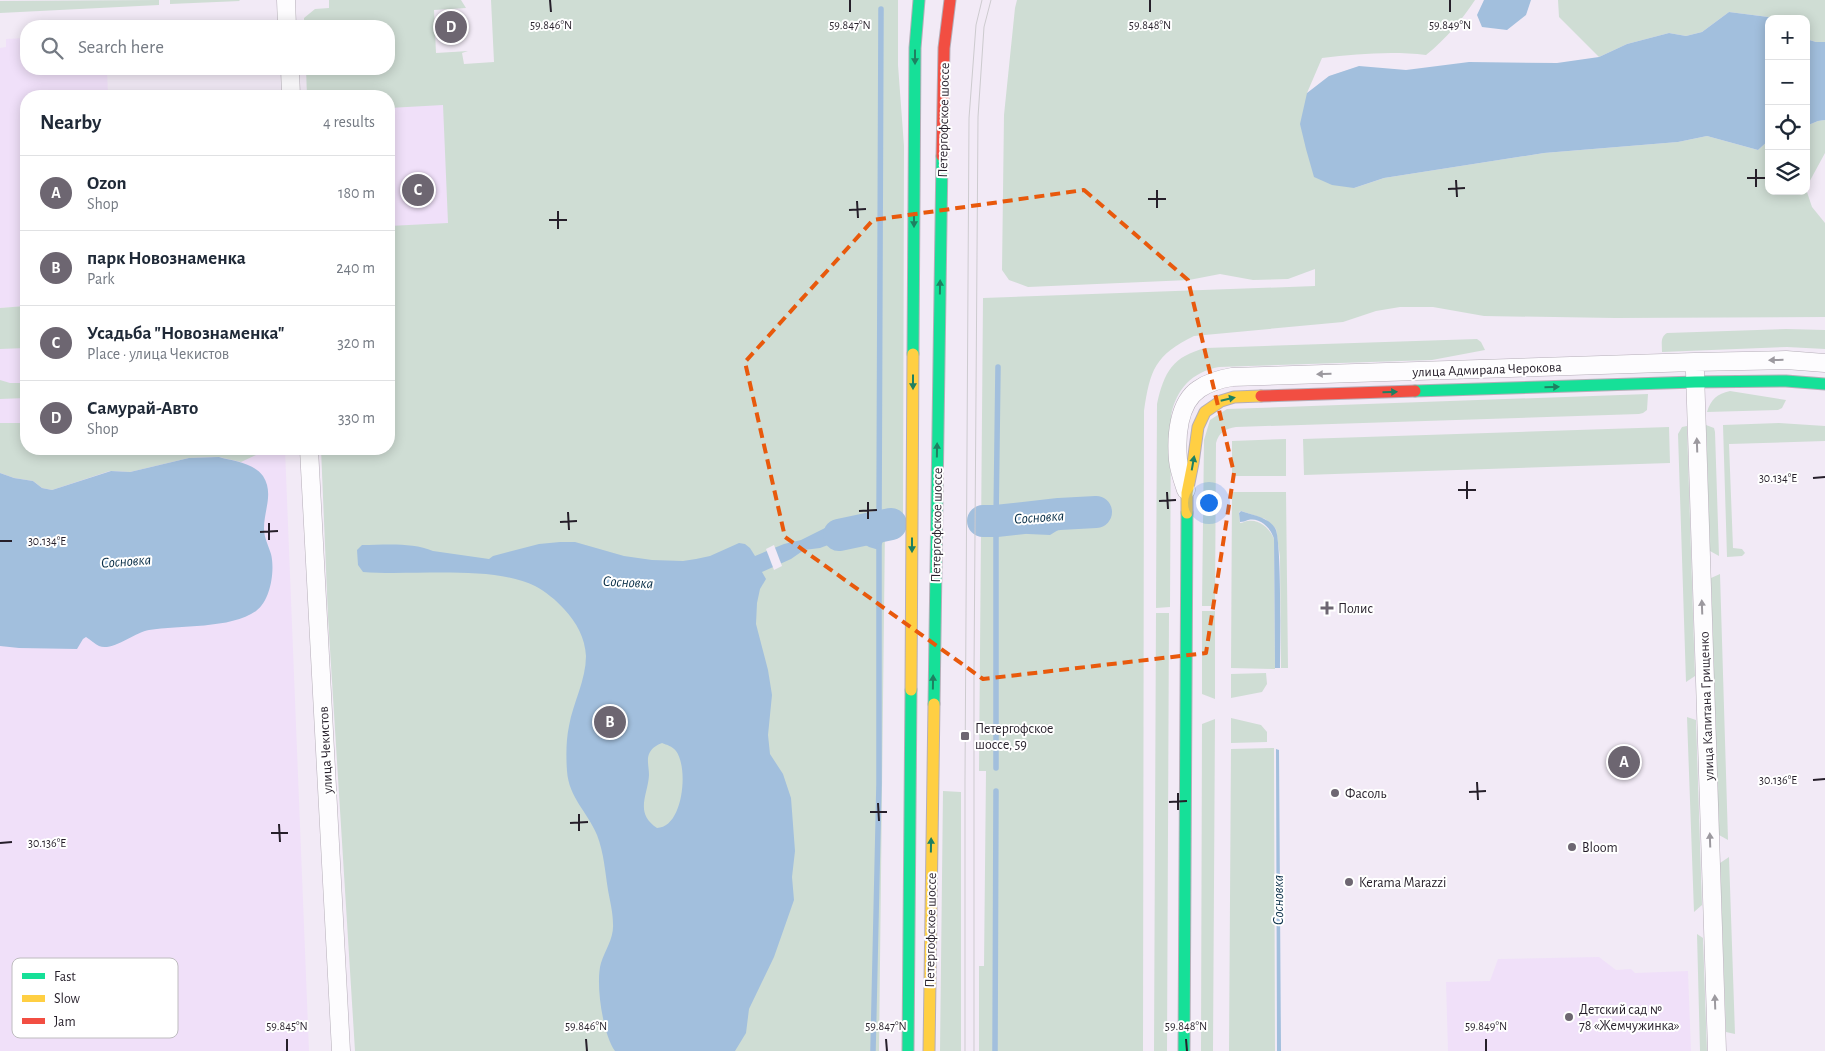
<!DOCTYPE html>
<html lang="en">
<head>
<meta charset="utf-8">
<style>
  body { margin:0; font-family:"Alegreya Sans",sans-serif; background:#f6f6f7; color:#1f2937 }
  .controls { position:absolute; right:15px; top:15px; display:grid; overflow:hidden; border-radius:10px; box-shadow:0 2px 12px #0003 }
  .controls button { width:45px; height:45px; display:grid; place-items:center; padding:0; border:0; border-bottom:1px solid #e0e1e3; background:#fff; color:#1f2937; font:25px sans-serif }
  .you { position:absolute; left:1208px; top:502px; width:18px; height:18px; margin:-12px; border:4px solid #fff; border-radius:50%; background:#1a73e8; box-shadow:0 0 0 8px #1a73e833 }
  .badge { display:grid; place-items:center; width:32px; height:32px; border-radius:50%; background:#6d6671; color:#fff; font-size:16px; font-weight:700 }
  .pin { position:absolute; translate:-50% -50%; border:2px solid #fff; box-shadow:0 1px 5px #0006 }
  .list { margin:0; padding:0; list-style:none }
  h2 { display:flex; justify-content:space-between; align-items:center; height:65px; margin:0; padding:0 20px; font-size:21px }
  h2 small { font-size:16px; font-weight:400; color:#747a83 }
  .list li { display:grid; grid-template-columns:32px 1fr auto; gap:15px; align-items:center; box-sizing:border-box; height:75px; padding:0 20px; border-top:1px solid #e0e1e3 }
  .list b { display:block; font-size:19px; white-space:nowrap }
  .list p { margin:0; font-size:16px; white-space:nowrap; color:#747a83 }
  .list em { font-size:16px; font-style:normal; color:#747a83 }
  .icon { flex:none; width:28px; height:28px; fill:none; stroke:currentColor; stroke-width:2; stroke-linecap:round; stroke-linejoin:round }
  .map { position:relative; flex:none; width:1825px; height:1051px; overflow:hidden }
  .search { position:absolute; background:#fff; box-shadow:0 2px 12px #0003; left:20px; top:20px; width:375px; height:55px; display:flex; align-items:center; gap:12px; box-sizing:border-box; padding:0 18px; border-radius:20px; color:#747a83; font-size:19px }
  .panel { position:absolute; background:#fff; box-shadow:0 2px 12px #0003; left:20px; top:90px; width:375px; height:365px; border-radius:20px }
  .map>svg:first-child { display:block }
  .built { fill:#f0e0f9 }
  .green { fill:#cfddd4 }
  .water { fill:#a2bfdd; fill-rule:evenodd }
  .pier { fill:#f2eaf6 }
  .lines { fill:none; stroke-linecap:round; stroke-linejoin:round }
  .stream { stroke:#a2bfdd; stroke-width:5.5 }
  .river { stroke:#a2bfdd; stroke-width:32 }
  .street-casing { stroke:#b5aeb8; stroke-width:19 }
  .fast-casing { stroke:#b5aeb8; stroke-width:13 }
  .slow-casing { stroke:#b5aeb8; stroke-width:13 }
  .jam-casing { stroke:#b5aeb8; stroke-width:13 }
  .street { stroke:#fdfcfe; stroke-width:18 }
  .fast { stroke:#16e098; stroke-width:11 }
  .slow { stroke:#ffcf43; stroke-width:11 }
  .jam { stroke:#f24e42; stroke-width:11 }
  .tram { stroke:#cdcbcf; stroke-width:1 }
  .oneway { fill:#1e8061 }
  .oneway2 { fill:#9c999f }
  .marked { fill:none; stroke:#e8590c; stroke-width:4; stroke-dasharray:10 6; stroke-linejoin:round }
  .ticks { fill:none; stroke:#261f2a; stroke-width:2 }
  .poi-dot { fill:#6d6671; stroke:#fff; stroke-width:2 }
  .labels { text-anchor:middle; stroke-width:4; stroke-linejoin:round; paint-order:stroke }
  .street-label { font-size:14px; fill:#261f2a; stroke:#fff }
  .poi-label { font-size:14px; fill:#261f2a; stroke:#fff; text-anchor:start }
  .water-label { font-size:15px; font-style:italic; fill:#072d46; stroke:#fff }
  .key { fill:#fff; stroke:#bebcbf; stroke-width:1 }
  .key-label { font-size:14px; fill:#261f2a }
  .ticks-label { font-size:12px; text-anchor:middle; fill:#261f2a; stroke:#fff; stroke-width:4; stroke-linejoin:round; paint-order:stroke }
</style>
</head>
<body>
<div class="map">
<svg width="1825" height="1051" viewBox="0 0 1825 1051">
  <rect width="100%" height="100%" fill="#f2eaf6"/>
  <path class="built" d="M389,26L434,54L462,53L473,294L389,298Z
    M26,38V69H107L108,96H26V306L0,308V48L6,47V39Z
    M0,343H26V449H285L309,1051H0Z
    M1599,957L1616,970L1631,969L1635,973L1688,971L1691,1051H1448L1446,982L1490,981L1498,959Z"/>
  <path class="green" d="M159,0V5L0,13V1Z
    M170,0H239L240,1L170,4Z
    M329,0H461L466,8L434,10L436,53L468,51L462,53L464,64L494,62L491,0H898V65L904,146L903,526L885,527L879,1051H355L328,617L321,449H389V226L448,223L443,105L389,108V96H307L306,69H389V26H304V18L315,9L329,8Z
    M1017,0H1475C1461,21 1446,39 1426,55C1391,51 1357,54 1322,58L1307,93L1354,188L1384,178L1544,153L1678,142L1707,136L1758,150L1769,140V191H1806V189L1812,207L1825,223V317L1615,318L1484,316L1433,307H1400L1376,311L1343,322L1194,336C1155,355 1150,370 1144,411L1143,1051H979V966H984L986,771H979L983,298L1315,286V269L1288,279L1253,280L1220,274L1189,280L1028,287L1009,280L1002,270L1004,115L1015,8Z
    M1558,0H1825V42H1816L1806,39V19H1784L1729,12L1702,32L1686,36L1669,33L1627,44L1599,57L1559,17Z
    M167,20L189,21L194,26H155V23Z
    M1825,120V153L1806,188V126L1818,121Z
    M25,306L26,348L0,349V308Z
    M1786,329L1825,330V349L1787,347L1662,352C1662,344 1660,337 1667,333Z
    M1477,339L1481,342L1485,350L1432,360L1219,367C1192,372 1176,389 1171,416L1170,607L1156,608L1157,404C1164,372 1173,356 1206,348Z
    M0,380L10,383H26V398L0,399Z
    M1730,391L1786,400L1782,408L1778,410L1707,412C1711,399 1717,394 1730,391Z
    M1648,394L1647,410L1643,413L1639,414L1236,427C1225,429 1219,432 1216,443L1215,606H1202L1204,440L1210,420L1227,409Z
    M0,423H26V449H257L258,454L241,462L219,457L189,458L130,472L110,471L52,490L42,488L33,481L14,478L0,473Z
    M1779,423L1825,426V441L1729,444L1733,548L1742,549L1745,553L1742,556L1727,557L1723,425Z
    M1706,425L1714,428L1715,432L1719,556L1710,551Z
    M1687,426L1695,676L1686,682L1678,434L1682,427Z
    M1669,427L1670,463L1304,475L1303,439Z
    M1286,439V476H1232V441Z
    M1232,492H1286L1288,668H1281L1280,557L1276,529L1265,519L1241,511L1239,512L1240,523C1243,523 1245,521 1248,521C1260,519 1270,529 1274,539L1275,669L1231,668Z
    M1720,574L1728,840L1719,835L1711,578Z
    M1202,611H1215V699L1202,694Z
    M1156,613H1169L1167,1051H1154Z
    M1266,673L1267,684L1262,692L1231,698V674Z
    M1687,717L1696,720L1702,905L1694,912Z
    M1231,718L1261,725L1267,732V742L1231,743Z
    M1215,719L1213,1051H1201L1202,724Z
    M1274,748L1275,1051H1229L1231,749Z
    M943,791L961,792V1051H940Z
    M1729,857L1735,1034L1726,1032L1720,863Z
    M1697,934L1703,938L1707,1051H1700Z"/>
  <path class="water" d="M1484,0H1531L1526,15L1507,30L1482,27L1477,15Z
    M1729,12L1784,19H1769V140L1758,150L1707,136L1678,142L1544,153L1384,178L1354,188L1332,185L1314,177L1306,149L1300,124L1307,93L1329,76L1359,66L1406,70L1469,62L1557,63L1599,57L1627,44L1669,33L1686,36L1702,32Z
    M1806,39L1816,42H1825V120L1818,121L1806,126Z
    M219,457C233,461 254,463 263,476C274,493 264,510 264,528C264,538 268,544 271,554C275,570 271,600 256,611C231,629 179,625 149,630C135,632 112,652 99,646C95,644 91,640 86,637L83,639L77,649L19,648L0,646V473L14,478L33,481L42,488L52,490L111,471L130,472L189,458Z
    M1241,511C1252,515 1268,517 1275,528C1282,537 1280,649 1280,668H1275L1274,539C1271,528 1260,517 1248,520C1245,521 1243,522 1240,522L1239,513Z
    M1096,513L1097,527L1095,528L1083,527H1063L1050,535L1028,534L1016,531L996,532V518L1017,519L1038,517L1046,520L1052,515L1057,522L1059,520L1063,522L1084,520L1089,523L1093,522V514Z
    M880,515L883,526L891,524L879,550L869,547L864,544L845,543L838,545H828L820,548L804,550L791,559L762,572L766,579L760,589L757,603L756,624L768,670L772,695L768,735L770,754L783,774L791,798L795,851L792,877L794,900L774,957L749,1009L746,1033L735,1051H615C603,1035 595,983 601,963C605,950 614,938 613,924C613,913 610,901 608,890C605,872 604,853 597,835C587,811 569,798 567,771C566,757 566,740 569,726C573,703 586,680 586,656C585,638 577,623 564,609C556,600 546,592 535,586C494,565 411,576 363,572L358,565L357,550L362,545C384,545 412,542 433,551L489,559L493,556L539,544L560,542H575L624,556L652,560L683,561L696,559L710,556L739,543L745,544L750,548L755,556L784,544L801,540L825,528L839,527L845,530L859,529ZM662,743C667,745 672,746 676,751C689,768 683,828 657,828C634,813 648,795 649,775C649,767 646,758 650,752C653,747 657,745 662,743Z
    M1276,749L1279,750L1281,1051H1277Z"/>
  <path class="pier" d="M774,545L782,566L774,570L766,549Z"/>
  <g class="lines">
    <path class="stream" d="M879,521L881,9
      M996,768V521L998,367
      M873,1051L879,784V543
      M995,1051L996,791"/>
    <path class="river" d="M983,521H996L1059,514L1096,512
      M839,535L891,524"/>
    <defs>
      <path id="street" d="M286,0L287,26
        M290,69L291,96
        M1695,372L1717,1051
        M309,449L341,1051
        M1186,490C1183,481 1179,470 1178,460C1176,437 1178,403 1199,389C1209,382 1220,379 1232,377L1694,362L1786,360L1825,363"/>
      <path id="fast" d="M913,354L915,48L919,0
        M1415,391L1695,382L1786,381L1825,384
        M934,704L942,156
        M908,1051L911,690
        M1184,1051L1187,513"/>
      <path id="slow" d="M1187,513V493L1193,463L1198,427L1205,412L1221,401L1234,397L1261,396
        M911,690L913,354
        M929,1051L934,704"/>
      <path id="jam" d="M942,156L944,48L950,0
        M1261,396L1415,391"/>
    </defs>
    <use href="#street" class="street-casing"/>
    <use href="#fast" class="fast-casing"/>
    <use href="#slow" class="slow-casing"/>
    <use href="#jam" class="jam-casing"/>
    <use href="#street" class="street"/>
    <use href="#fast" class="fast"/>
    <use href="#slow" class="slow"/>
    <use href="#jam" class="jam"/>
    <path class="tram" d="M965,1051V780L969,118L976,25L982,0
      M974,1051V673L978,117L984,27L991,0"/>
  </g>
  <defs><path id="oneway-solid" d="M-6-.8H1V-3.2L6.5 0L1 3.2V.8H-6Z" transform="scale(1.25)"/></defs>
  <g class="oneway">
    <use href="#oneway-solid" transform="translate(915 57) rotate(90)"/>
    <use href="#oneway-solid" transform="translate(914 220) rotate(90)"/>
    <use href="#oneway-solid" transform="translate(940 287) rotate(-89)"/>
    <use href="#oneway-solid" transform="translate(913 382) rotate(90)"/>
    <use href="#oneway-solid" transform="translate(1552 387) rotate(-2)"/>
    <use href="#oneway-solid" transform="translate(1390 392) rotate(-2)"/>
    <use href="#oneway-solid" transform="translate(1228 399) rotate(-13)"/>
    <use href="#oneway-solid" transform="translate(937 450) rotate(-89)"/>
    <use href="#oneway-solid" transform="translate(1193 463) rotate(-80)"/>
    <use href="#oneway-solid" transform="translate(912 545) rotate(90)"/>
    <use href="#oneway-solid" transform="translate(933 682) rotate(-89)"/>
    <use href="#oneway-solid" transform="translate(931 845) rotate(-89)"/>
  </g>
  <g class="oneway2">
    <use href="#oneway-solid" transform="translate(1776 360) rotate(179)"/>
    <use href="#oneway-solid" transform="translate(1324 374) rotate(178)"/>
    <use href="#oneway-solid" transform="translate(1697 445) rotate(-92)"/>
    <use href="#oneway-solid" transform="translate(1702 607) rotate(-92)"/>
    <use href="#oneway-solid" transform="translate(1710 840) rotate(-92)"/>
    <use href="#oneway-solid" transform="translate(1715 1002) rotate(-92)"/>
  </g>
  <path class="marked" d="M1084,190L1188,280L1234,473L1206,653L983,679L785,537L745,362L873,220Z"/>
  <path class="ticks" d="M550,0L551,12M850,0V12M1150,0V12M1450,0V12M1756,169V187M1747,178H1765M1456,180L1457,197M1448,189L1465,188M1157,190V208M1148,199H1166M857,201L858,218M849,210L866,209M558,211V229M549,220H567M1813,478L1825,477M1467,481V499M1458,490H1476M1167,492L1168,509M1159,501L1176,500M868,502V519M859,511L877,510M568,512L569,530M560,522L577,521M269,523V540M260,532L278,531M0,541H12M1813,780L1825,779M1477,782L1478,800M1469,792L1486,791M1178,793V810M1169,802L1187,801M878,803L879,821M870,812H887M579,814V831M570,823L588,822M279,824L280,842M271,833H288M0,843L12,842M287,1039V1051M586,1039L587,1051M886,1039L887,1051M1186,1039L1187,1051M1486,1039V1051"/>
  <g class="poi-dot">
    <path d="M1324.5 600.5h5v5h5v5h-5v5h-5v-5h-5v-5h5z"/>
    <rect x="960" y="731" width="10" height="10" rx="2.5"/>
    <circle cx="1335" cy="793" r="5"/>
    <circle cx="1572" cy="847" r="5"/>
    <circle cx="1349" cy="882" r="5"/>
    <circle cx="1569" cy="1017" r="5"/>
  </g>
  <g class="labels">
    <g class="street-label">
      <text transform="translate(943 120) rotate(-89)" y="5">Петергофское шоссе</text>
      <text transform="translate(1487 369) rotate(-2)" y="5">улица Адмирала Черокова</text>
      <text transform="translate(936 525) rotate(-89)" y="5">Петергофское шоссе</text>
      <text transform="translate(1706 706) rotate(-92)" y="5">улица Капитана Грищенко</text>
      <text transform="translate(325 750) rotate(-93)" y="5">улица Чекистов</text>
      <text transform="translate(930 930) rotate(-89)" y="5">Петергофское шоссе</text>
    </g>
    <g class="poi-label">
      <text x="1338" y="613">Полис</text>
      <text x="975" y="733">Петергофское<tspan x="975" dy="16">шоссе, 59</tspan></text>
      <text x="1345" y="798">Фасоль</text>
      <text x="1582" y="852">Bloom</text>
      <text x="1359" y="887">Kerama Marazzi</text>
      <text x="1579" y="1014">Детский сад №<tspan x="1579" dy="16">78 «Жемчужинка»</tspan></text>
    </g>
    <g class="water-label">
      <text transform="translate(1039 517) rotate(-4)" y="5">Сосновка</text>
      <text transform="translate(126 561) rotate(-4)" y="5">Сосновка</text>
      <text transform="translate(628 582) rotate(3)" y="5">Сосновка</text>
      <text transform="translate(1278 900) rotate(-90)" y="5">Сосновка</text>
    </g>
  </g>
  <rect x="12" y="958" width="166" height="80" rx="8" class="key"/>
  <rect x="22" y="973" width="23" height="6" fill="#16e098"/>
  <rect x="22" y="995" width="23" height="7" fill="#ffcf43"/>
  <rect x="22" y="1018" width="23" height="6" fill="#f24e42"/>
  <g class="key-label">
    <text x="54" y="981">Fast</text>
    <text x="54" y="1003">Slow</text>
    <text x="54" y="1026">Jam</text>
  </g>
  <g class="ticks-label">
    <text x="551" y="29">59.846°N</text>
    <text x="850" y="29">59.847°N</text>
    <text x="1150" y="29">59.848°N</text>
    <text x="1450" y="29">59.849°N</text>
    <text x="1778" y="482">30.134°E</text>
    <text x="47" y="545">30.134°E</text>
    <text x="1778" y="784">30.136°E</text>
    <text x="47" y="847">30.136°E</text>
    <text x="287" y="1030">59.845°N</text>
    <text x="586" y="1030">59.846°N</text>
    <text x="886" y="1030">59.847°N</text>
    <text x="1186" y="1030">59.848°N</text>
    <text x="1486" y="1030">59.849°N</text>
  </g>
</svg>
<div class="controls">
<button>+</button>
<button>−</button>
<button><svg class="icon" aria-label="locate" viewBox="0 0 24 24"><circle cx="12" cy="12" r="6"/><path d="M12 2v4M12 18v4M2 12h4M18 12h4"/></svg></button>
<button><svg class="icon" aria-label="layers" viewBox="0 0 24 24"><path d="M12 4l9 5-9 5-9-5zM3 14l9 5 9-5"/></svg></button>
</div>
<div class="you"></div>
<div class="pin badge" style="left:1624px;top:762px">A</div>
<div class="pin badge" style="left:610px;top:722px">B</div>
<div class="pin badge" style="left:418px;top:190px">C</div>
<div class="pin badge" style="left:451px;top:27px">D</div>
<div class="search"><svg class="icon" aria-label="search" viewBox="0 0 24 24"><circle cx="10" cy="10" r="6"/><path d="M15 15l6 6"/></svg>Search here</div>
<section class="panel">
<h2>Nearby<small>4 results</small></h2>
<ul class="list">
<li><span class="badge">A</span><div><b>Ozon</b><p>Shop</p></div><em>180 m</em></li>
<li><span class="badge">B</span><div><b>парк Новознаменка</b><p>Park</p></div><em>240 m</em></li>
<li><span class="badge">C</span><div><b>Усадьба &quot;Новознаменка&quot;</b><p>Place · улица Чекистов</p></div><em>320 m</em></li>
<li><span class="badge">D</span><div><b>Самурай-Авто</b><p>Shop</p></div><em>330 m</em></li>
</ul>
</section>
</div>
</body>
</html>
